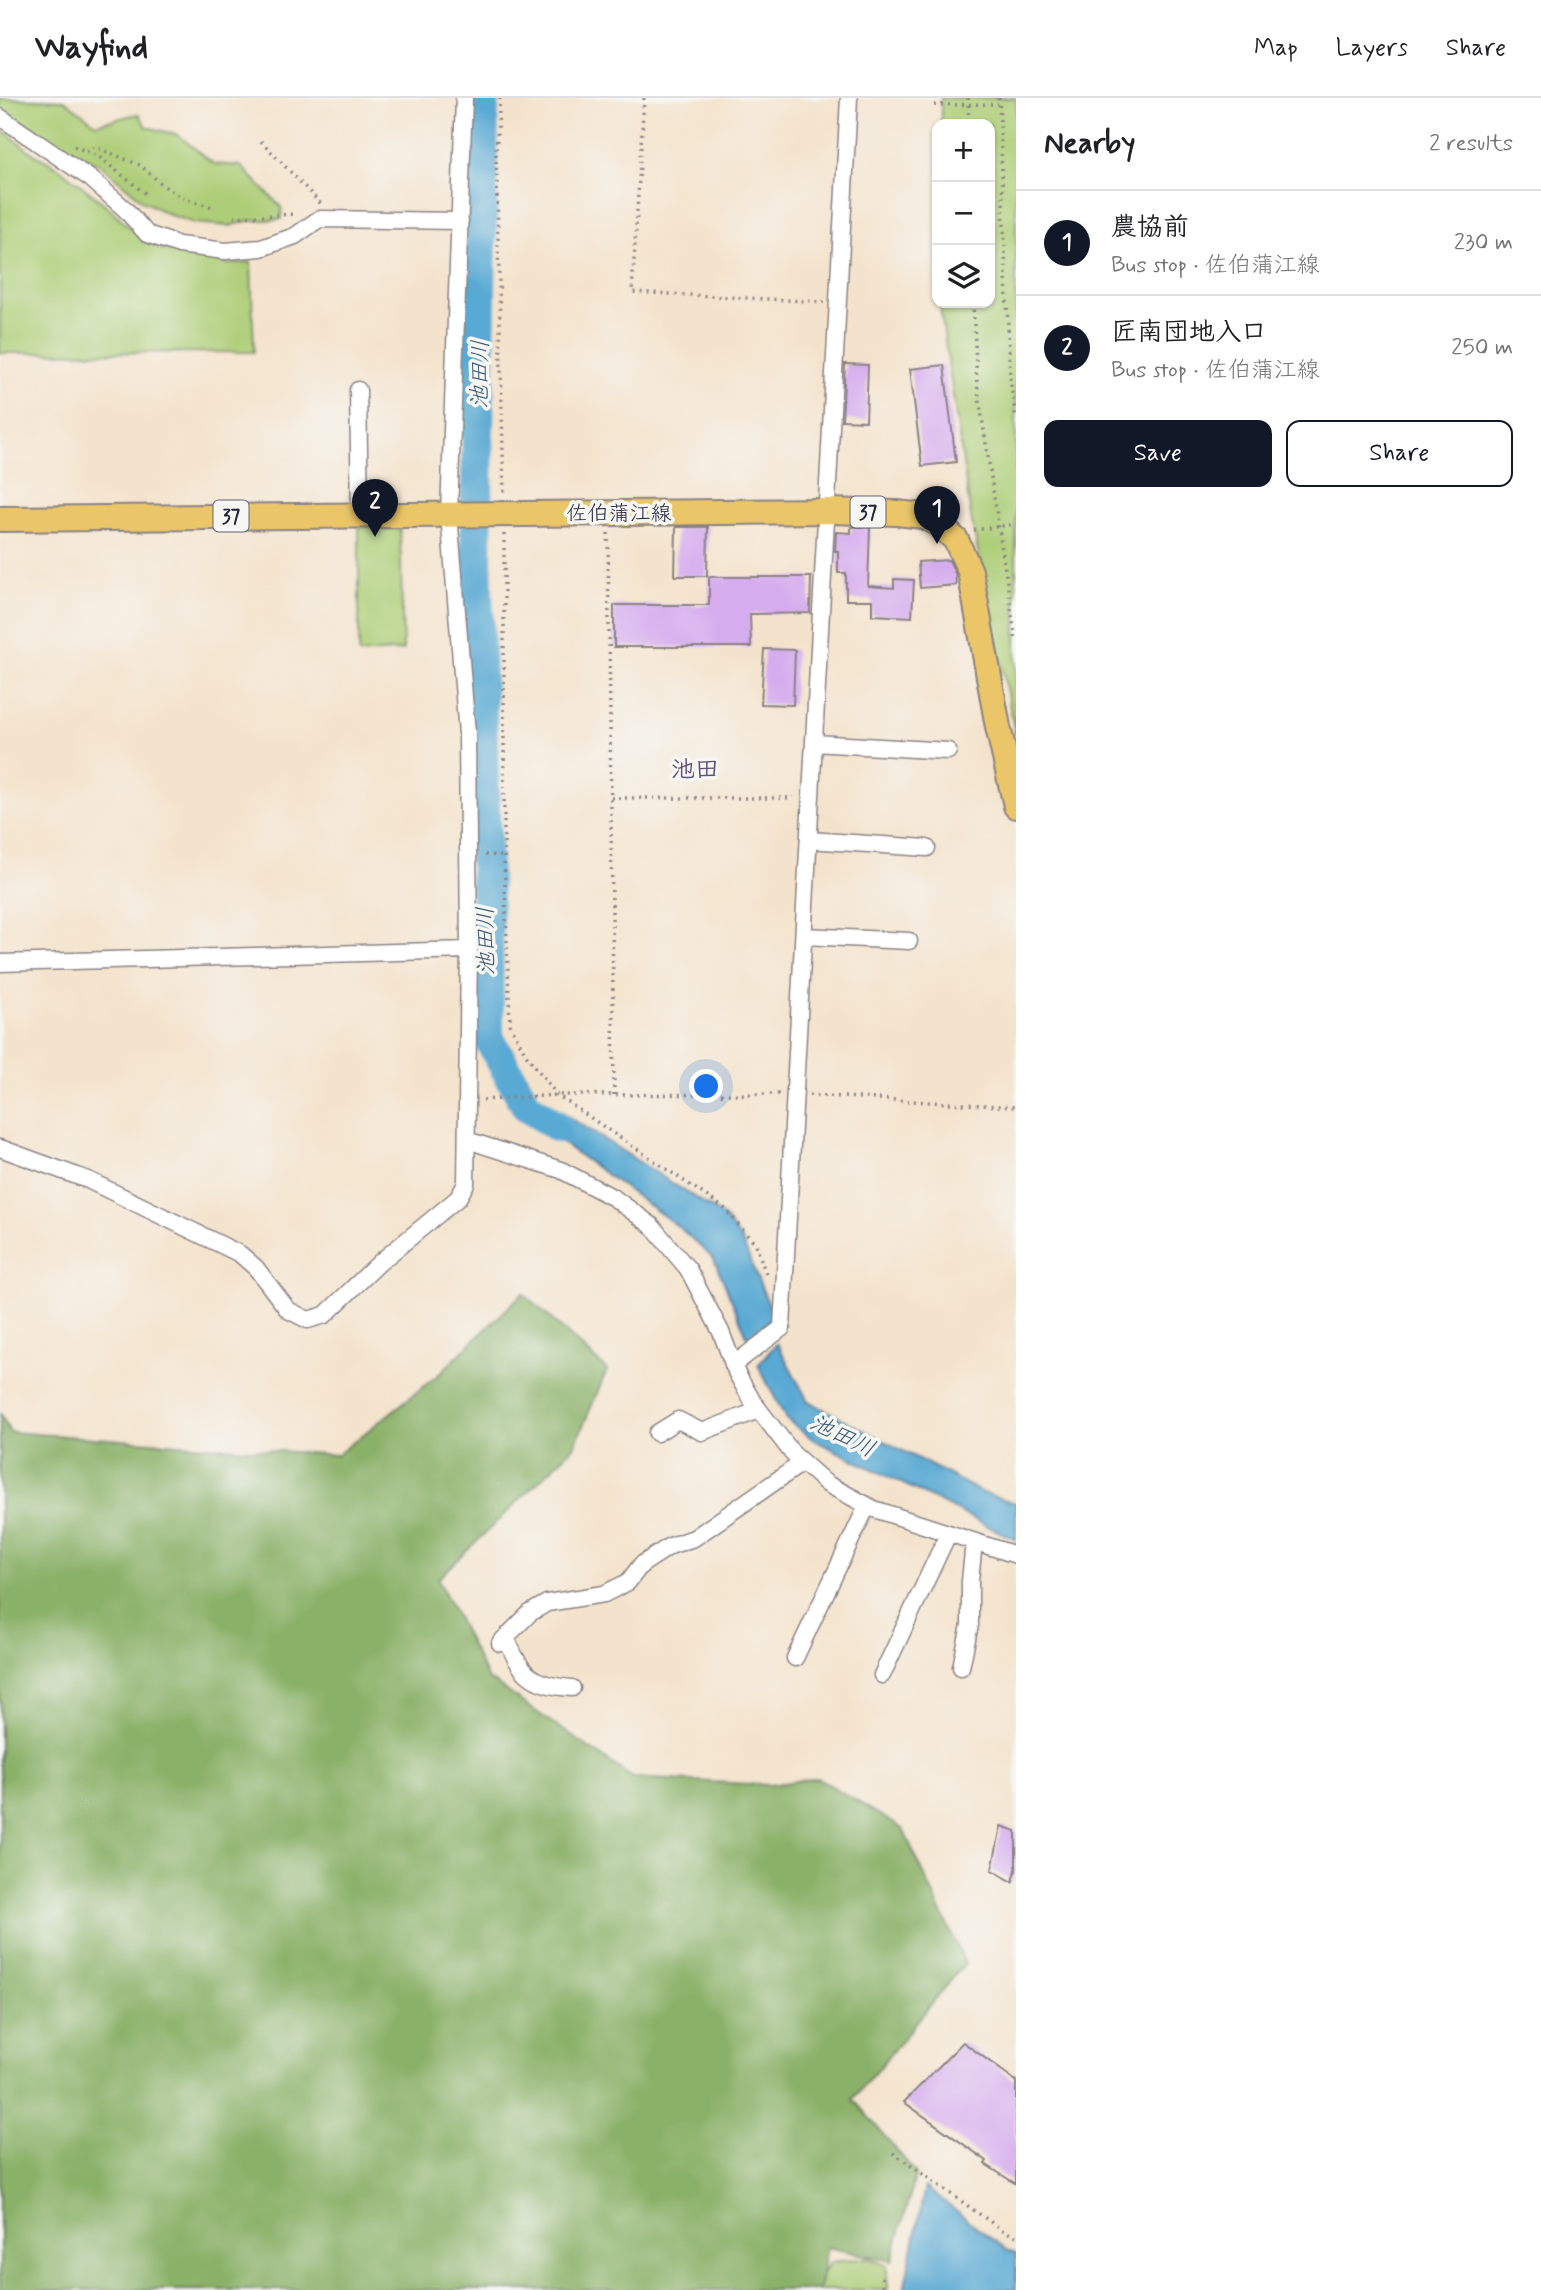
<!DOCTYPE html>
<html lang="en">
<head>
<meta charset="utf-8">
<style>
  body { margin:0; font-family:Mynerve,"Klee One",sans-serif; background:#f2f2f2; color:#202124 }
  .controls { position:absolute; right:21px; top:21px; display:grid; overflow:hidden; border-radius:14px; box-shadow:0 2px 5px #0004 }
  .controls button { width:63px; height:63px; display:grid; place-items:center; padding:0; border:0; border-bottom:2px solid #e0e0e0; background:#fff; color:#202124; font:35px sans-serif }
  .you { position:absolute; left:707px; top:989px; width:24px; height:24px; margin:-18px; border:5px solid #fff; border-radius:50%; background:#1a73e8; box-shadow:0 0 0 10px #1a73e833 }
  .badge { display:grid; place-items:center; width:46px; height:46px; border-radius:50%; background:#111827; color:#fff; font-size:23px; font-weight:700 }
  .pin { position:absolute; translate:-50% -58px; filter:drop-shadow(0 2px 4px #0008) }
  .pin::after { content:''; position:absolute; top:37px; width:24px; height:21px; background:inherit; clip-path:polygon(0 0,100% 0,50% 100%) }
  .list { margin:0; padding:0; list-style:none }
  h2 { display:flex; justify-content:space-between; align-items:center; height:91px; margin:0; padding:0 28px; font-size:30px }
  h2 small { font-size:23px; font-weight:400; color:#757577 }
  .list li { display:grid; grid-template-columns:46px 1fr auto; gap:21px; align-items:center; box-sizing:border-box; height:105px; padding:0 28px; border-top:2px solid #e0e0e0 }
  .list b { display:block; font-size:26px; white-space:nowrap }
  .list p { margin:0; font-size:23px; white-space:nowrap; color:#757577 }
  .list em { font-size:23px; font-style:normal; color:#757577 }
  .actions { display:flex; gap:14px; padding:21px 28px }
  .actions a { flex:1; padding:16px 0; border:2px solid #111827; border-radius:14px; text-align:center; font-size:24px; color:#111827 }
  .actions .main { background:#111827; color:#fff }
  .icon { flex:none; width:38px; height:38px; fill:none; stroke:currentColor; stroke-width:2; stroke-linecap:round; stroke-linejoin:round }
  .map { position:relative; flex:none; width:1016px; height:2192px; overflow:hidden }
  header { display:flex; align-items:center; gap:42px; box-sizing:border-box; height:98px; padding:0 35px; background:#fff; border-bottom:2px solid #e0e0e0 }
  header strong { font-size:33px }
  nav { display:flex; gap:38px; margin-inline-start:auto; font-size:24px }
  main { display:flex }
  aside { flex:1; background:#fff }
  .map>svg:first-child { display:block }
  .green { fill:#adce77; stroke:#687859; stroke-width:2 }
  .forest { fill:#8ab168; stroke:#566a52; stroke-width:2 }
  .water { fill:#59a9d3; stroke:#3e6687; stroke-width:2 }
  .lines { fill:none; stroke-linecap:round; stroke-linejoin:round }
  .river { stroke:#59a9d3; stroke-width:32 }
  .building { fill:#d5acee }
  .minor-casing { stroke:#8b8284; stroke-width:19 }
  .primary-casing { stroke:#8b8284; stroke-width:28 }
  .path { stroke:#8b8284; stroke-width:3.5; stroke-dasharray:2 5; stroke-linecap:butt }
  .minor { stroke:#fff; stroke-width:16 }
  .primary { stroke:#ebc669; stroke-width:24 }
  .labels { text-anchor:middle; stroke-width:7; stroke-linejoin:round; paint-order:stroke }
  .shield { fill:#f6f6f2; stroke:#626272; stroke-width:2 }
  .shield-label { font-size:19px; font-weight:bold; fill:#22223b }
  .street-label { font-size:21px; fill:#22223b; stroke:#f6f6f2 }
  .water-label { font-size:23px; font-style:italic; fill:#385878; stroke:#f6f6f2 }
  .quarter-label { font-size:24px; font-weight:bold; fill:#61527a; stroke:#f6f6f2 }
</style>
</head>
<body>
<header>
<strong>Wayfind</strong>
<nav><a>Map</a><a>Layers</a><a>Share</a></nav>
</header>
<main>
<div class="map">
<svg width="1016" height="2192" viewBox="0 0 1016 2192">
  <rect width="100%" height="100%" fill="#f6f6f2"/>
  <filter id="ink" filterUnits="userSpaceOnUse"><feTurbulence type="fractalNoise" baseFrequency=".0143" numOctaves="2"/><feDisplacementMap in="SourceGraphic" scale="14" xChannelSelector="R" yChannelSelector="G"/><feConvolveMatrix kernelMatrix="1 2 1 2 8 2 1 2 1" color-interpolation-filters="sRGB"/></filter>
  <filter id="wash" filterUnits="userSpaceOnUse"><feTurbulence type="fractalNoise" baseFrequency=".00686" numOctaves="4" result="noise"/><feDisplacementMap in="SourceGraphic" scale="28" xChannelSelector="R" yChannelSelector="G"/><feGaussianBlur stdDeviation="1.57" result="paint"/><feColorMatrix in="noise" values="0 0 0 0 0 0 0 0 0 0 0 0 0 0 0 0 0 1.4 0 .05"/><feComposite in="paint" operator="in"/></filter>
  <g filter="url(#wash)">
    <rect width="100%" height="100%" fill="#f4e3cc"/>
    <path class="green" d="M0,0L64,2L96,26L138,16L147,29L178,37L214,66L241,68L281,109L282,121L248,123L229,128L194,125L170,117L143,103L100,66L67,51L0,11Z
      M941,0H1016V639L971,419L941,216V205H990V26H941Z
      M0,30L35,57L58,69L107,108L141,140L162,150L227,166L251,164L254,254L0,255Z
      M359,429L400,430L403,552L359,556Z
      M869,2160L887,2168L888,2192H808L831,2164Z"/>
    <path class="forest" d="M523,1195L607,1272L574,1349L438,1481L487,1580L633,1680L769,1687L818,1680L903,1731L965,1865L853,2001L916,2075L892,2163L827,2149L819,2192H0V1315L10,1334L337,1357L437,1278Z"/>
    <path class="water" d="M544,1003L722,1117L741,1141L773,1217L750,1245L714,1161L679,1129L508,1006Z
      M777,1245L808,1303L983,1395L1016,1405V1442L814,1342L786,1321L758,1267Z
      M925,2089L1006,2152L1016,2156V2192H904Z"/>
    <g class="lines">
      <path class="river" d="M483,0L476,461L487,805L488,939L527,1008L558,1029"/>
    </g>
    <g id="blocks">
      <path class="building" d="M845,266L868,267L866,323L842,322Z
        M944,267L956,364L922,368L910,271Z
        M676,429H708L707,478H675Z
        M851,429H870L868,488L894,490V481L914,482L912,519L872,517V502H846V475H838V453H835L836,434L851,435Z
        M949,462L955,475L956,487L920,490L918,464Z
        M709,479H811L810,515L750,516L751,549H614V507H709Z
        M764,551L795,552L793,607L761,606Z
        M1001,1728L1016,1733V1772L1013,1784L992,1772Z
        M963,1944L1016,1983V2086L985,2066L987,2063L904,2004Z"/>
    </g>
  </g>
  <g filter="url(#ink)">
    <use href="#blocks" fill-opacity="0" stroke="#8b8284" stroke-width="2"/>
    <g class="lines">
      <defs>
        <path id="minor" d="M0,19L91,81L125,111L147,136L179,147L225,153L261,150L295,138L319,121L460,123
          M358,292L360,417
          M814,645L948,653
          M809,742L927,750
          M804,838L909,843
          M0,865L469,852
          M467,1042L561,1072L614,1100L651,1127L688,1171L721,1234L737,1276L753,1304L793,1356L827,1386L874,1411L1016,1457
          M0,1050L88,1082L240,1156L256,1170L288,1212L308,1222L325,1217L379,1165L458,1100L466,1086L469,852L467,636L449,416L464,0
          M733,1267L782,1230L849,0
          M657,1335L678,1322L702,1334L759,1312
          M506,1539C521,1576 530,1587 572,1590
          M500,1545L530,1515L547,1505L604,1496L628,1484L641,1467L670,1448L694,1440L802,1365
          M795,1560L867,1408
          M961,1569L970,1527V1483L974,1444
          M882,1577L948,1436"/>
        <path id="primary" d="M0,421L828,413L897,415L923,418L938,426L956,442L970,473L998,629L1016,708"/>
      </defs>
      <use href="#minor" class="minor-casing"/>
      <use href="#primary" class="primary-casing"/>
      <path class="path" d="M500,0L496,53L504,397
        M644,0L632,194L824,204
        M968,0L969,26
        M999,0L1010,281L1016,320
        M934,7L998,6
        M261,43L321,106
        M74,48L99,59L146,96
        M86,53L95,49L140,67L164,88L187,102L213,109
        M234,119L297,116
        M973,205L977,286L1016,544
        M974,432L1016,426
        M608,435L614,997
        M504,436V758L510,926L525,955L557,997L724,1110L756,1147L767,1179
        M611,700H794
        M485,757L504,758
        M809,997L1016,1009
        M483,1002L557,997L780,996
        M893,2055L1002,2132L1016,2138
        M882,2179L883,2192"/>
      <use href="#minor" class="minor"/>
      <use href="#primary" class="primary"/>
    </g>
  </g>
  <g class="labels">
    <g class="shield">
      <rect x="850.5" y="398.5" width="35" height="31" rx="5"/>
      <rect x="213.5" y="402.5" width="35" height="31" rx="5"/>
    </g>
    <g class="shield-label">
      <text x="868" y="421">37</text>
      <text x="231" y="425">37</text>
    </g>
    <g class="street-label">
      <text x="619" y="422">佐伯蒲江線</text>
    </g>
    <g class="water-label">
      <text transform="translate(479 276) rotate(-89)" y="8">池田川</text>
      <text transform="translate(485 843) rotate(-91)" y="8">池田川</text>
      <text transform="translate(843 1337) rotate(26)" y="8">池田川</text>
    </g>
    <g class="quarter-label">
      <text x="695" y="679">池田</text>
    </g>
  </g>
</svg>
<div class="controls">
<button>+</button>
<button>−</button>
<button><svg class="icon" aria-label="layers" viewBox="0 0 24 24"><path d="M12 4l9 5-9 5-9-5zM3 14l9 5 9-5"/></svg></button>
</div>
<div class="you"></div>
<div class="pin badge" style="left:937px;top:446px">1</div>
<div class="pin badge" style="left:375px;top:439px">2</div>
</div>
<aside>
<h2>Nearby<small>2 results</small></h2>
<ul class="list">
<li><span class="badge">1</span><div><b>農協前</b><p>Bus stop · 佐伯蒲江線</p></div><em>230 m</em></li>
<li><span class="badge">2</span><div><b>匠南団地入口</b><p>Bus stop · 佐伯蒲江線</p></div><em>250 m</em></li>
</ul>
<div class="actions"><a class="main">Save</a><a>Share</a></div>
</aside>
</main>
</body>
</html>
